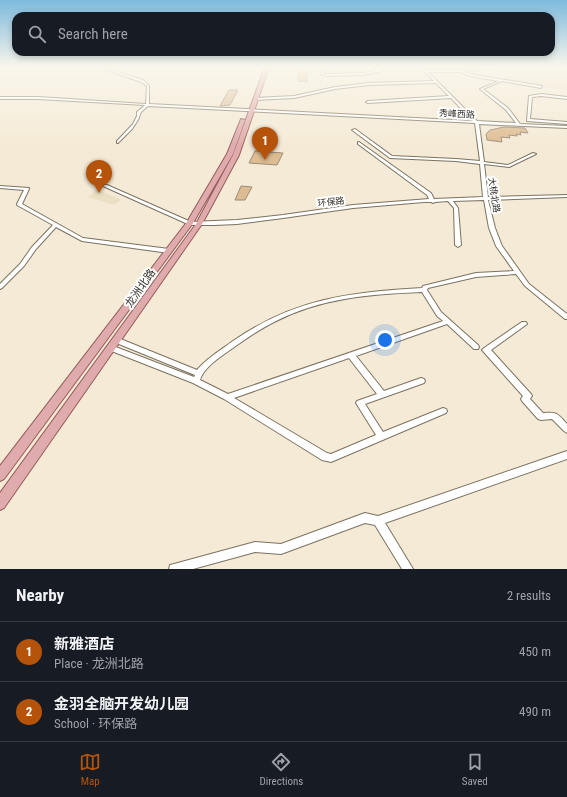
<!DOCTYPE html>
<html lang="en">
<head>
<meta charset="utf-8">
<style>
  body { margin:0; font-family:"Roboto Condensed","Noto Sans SC",sans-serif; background:#242831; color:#f1f3f6 }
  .you { position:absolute; left:385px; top:340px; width:14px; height:14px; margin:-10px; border:3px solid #fff; border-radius:50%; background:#1a73e8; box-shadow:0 0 0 6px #1a73e833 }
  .badge { display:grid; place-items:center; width:26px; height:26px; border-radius:50%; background:#b45309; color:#fff; font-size:13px; font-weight:700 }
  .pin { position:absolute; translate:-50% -33px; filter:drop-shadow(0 1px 2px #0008) }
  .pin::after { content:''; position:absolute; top:21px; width:14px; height:12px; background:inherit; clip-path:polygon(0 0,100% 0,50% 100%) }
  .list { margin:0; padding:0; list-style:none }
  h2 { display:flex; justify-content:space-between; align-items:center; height:52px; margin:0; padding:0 16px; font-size:17px }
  h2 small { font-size:13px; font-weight:400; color:#9ea1a6 }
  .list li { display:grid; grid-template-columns:26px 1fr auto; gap:12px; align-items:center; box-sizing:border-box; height:60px; padding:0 16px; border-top:1px solid #363941 }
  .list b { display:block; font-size:15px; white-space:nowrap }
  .list p { margin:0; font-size:13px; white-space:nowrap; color:#9ea1a6 }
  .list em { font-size:13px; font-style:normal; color:#9ea1a6 }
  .icon { flex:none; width:22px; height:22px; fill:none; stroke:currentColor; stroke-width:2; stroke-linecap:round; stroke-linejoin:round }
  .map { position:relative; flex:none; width:567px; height:569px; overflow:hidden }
  .search { position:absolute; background:#171b24; box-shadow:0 2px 6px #0003; left:12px; right:12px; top:12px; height:44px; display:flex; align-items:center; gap:10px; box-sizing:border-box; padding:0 14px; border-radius:12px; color:#9ea1a6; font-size:15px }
  .sheet { height:172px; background:#171b24 }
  nav { display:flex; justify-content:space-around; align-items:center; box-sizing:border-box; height:56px; border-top:1px solid #363941; background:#171b24; font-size:11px; color:#9ea1a6 }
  nav a { display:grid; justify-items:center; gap:2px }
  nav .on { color:#b45309 }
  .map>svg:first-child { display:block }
  .built { fill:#ece0c4 }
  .building { fill:#debc91; stroke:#9a8c7b }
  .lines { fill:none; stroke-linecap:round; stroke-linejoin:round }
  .minor-casing { stroke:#7b7260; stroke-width:2 }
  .major-casing { stroke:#965c5a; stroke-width:2 }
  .minor { fill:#fff; fill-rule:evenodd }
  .major { fill:#dfabac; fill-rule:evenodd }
  .labels { text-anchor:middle; stroke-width:4; stroke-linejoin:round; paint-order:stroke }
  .far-street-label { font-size:9px; fill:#343028; stroke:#fff }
  .street-label { font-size:11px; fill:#343028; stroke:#fff }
</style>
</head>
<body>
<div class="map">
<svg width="567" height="569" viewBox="0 0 567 569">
  <rect width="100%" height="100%" fill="#f4ead5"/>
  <path class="built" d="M567,71V90L508,82L503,79L508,75H552L548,72Z
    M97,189L121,200L114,205L88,197Z"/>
  <path class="building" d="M300,67H305L304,73H307V82L298,81Z
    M229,90H238L230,105L220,106Z
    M504,127L525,128L528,133L520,132L521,135L516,134L517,136L509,135L510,138L501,137L502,142L487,140L486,134L490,130Z
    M255,151L283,153L277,165L249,163Z
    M241,186L252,187L245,200H235Z"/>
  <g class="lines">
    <defs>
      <path id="minor" d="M99,67H103L143,80L149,86V104L473,121L451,98L368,103L366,102L368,101L449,96L436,83L369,85L335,89L294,98L255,100L253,99L255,98L294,96L335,87L369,83L434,81L421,67H424L427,70H460L461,69L514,67L462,71L470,74L542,86L541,88L502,81L483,89L508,108L520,124L567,126V128L479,124L484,162L508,165L533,153L536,154L509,167L484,164L488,197L567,195V197L488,200L495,228L502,246L529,284L567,314V319H565L525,286L516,274L476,277L428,288L427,290L441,312L478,345L479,347L478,349H474L447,324L356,356L384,391L421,378L424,379L425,381L424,383L365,404L383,432L443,408L446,409L447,411L446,413L331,462L322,460L224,399L193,383L109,350L107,348L109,346H113L194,377L195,375L114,342L113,340L114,338H118L197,370C207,358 221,350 233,341C294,299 349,292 422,288L423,286L476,273L514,271L496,246L489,228L484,200L453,201L458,208L461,245L458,247L455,245L454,208L448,201L435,202L433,203L431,202H424L353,208L283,218L237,224L214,225H190L103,186L105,185H107L191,222L237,220L283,215L353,205L429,199L427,195L358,144V142H359L431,193L434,199L483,197L480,164L456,161L390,158L352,130L355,129L392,156L456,159L480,161L475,123L148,106L141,112L138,120L132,129L118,143H117V141L133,124L137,116V112L145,105L38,99H0V97H38L146,104L147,86L141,82ZM428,72H461L469,76L499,81L480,89L506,110L516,123L477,121ZM422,292L437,316L443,321L228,394L200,380C204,367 219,358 230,350C244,340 258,330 274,322C320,298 371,294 422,292ZM349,358L377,394L357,401L356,403L376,435L331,454L327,453L234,398Z
        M325,67H327L324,74H327L364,73L380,69L382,67H384L382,71L364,75L327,76L321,74Z
        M541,94L567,97V99L541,96L532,97L530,119L567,122V124L527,121L529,96Z
        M0,186L29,188V189L22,204L83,238L169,249L172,251L169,253L82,241L56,227L36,249L24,266L2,288L0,289V284L20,264L32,247L53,225L17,205V204L24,190L0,188Z
        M522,322H526L527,324L491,350L531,394L532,396L530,399L543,413C558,412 557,413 567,424V433L564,431L552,419L541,420L538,419L522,401L521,399L523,396L482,350L484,348Z
        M567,451V459L385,523L413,569H402L375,525L365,523L281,554L255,552L193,569H169L170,565L174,564L255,542L281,544L365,513L378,516Z"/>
      <path id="major" d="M265,67H269L239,155L202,224L4,508L0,510V493L196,224L233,155Z
        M241,119L245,120L233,154L193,223L4,479L0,481V466L187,222L227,154Z"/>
    </defs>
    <use href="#minor" class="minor-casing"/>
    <use href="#major" class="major-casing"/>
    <use href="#minor" class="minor"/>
    <use href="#major" class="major"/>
  </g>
  <linearGradient id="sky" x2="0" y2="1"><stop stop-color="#7dbadc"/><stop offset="0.46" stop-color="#faf6ec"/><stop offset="1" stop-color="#faf6ec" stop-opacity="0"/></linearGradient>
  <rect width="567" height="147" fill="url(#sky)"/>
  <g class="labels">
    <g class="far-street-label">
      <text transform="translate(457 114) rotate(3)" y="3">秀峰西路</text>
      <text transform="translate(494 195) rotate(81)" y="3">大桃北路</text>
      <text transform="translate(331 202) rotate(-7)" y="3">环保路</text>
    </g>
    <g class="street-label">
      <text transform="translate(140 288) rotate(-55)" y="4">龙洲北路</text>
    </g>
  </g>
</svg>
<div class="you"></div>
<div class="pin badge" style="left:265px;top:160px">1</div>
<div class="pin badge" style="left:99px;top:193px">2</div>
<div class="search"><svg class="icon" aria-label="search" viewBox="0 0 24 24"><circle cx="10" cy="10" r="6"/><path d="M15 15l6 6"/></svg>Search here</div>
</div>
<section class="sheet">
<h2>Nearby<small>2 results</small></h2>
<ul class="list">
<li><span class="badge">1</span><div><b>新雅酒店</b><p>Place · 龙洲北路</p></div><em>450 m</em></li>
<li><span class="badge">2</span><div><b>金羽全脑开发幼儿园</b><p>School · 环保路</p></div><em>490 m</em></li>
</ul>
</section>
<nav>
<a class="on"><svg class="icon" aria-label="map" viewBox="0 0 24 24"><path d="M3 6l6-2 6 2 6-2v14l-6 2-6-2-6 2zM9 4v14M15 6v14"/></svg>Map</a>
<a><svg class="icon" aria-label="directions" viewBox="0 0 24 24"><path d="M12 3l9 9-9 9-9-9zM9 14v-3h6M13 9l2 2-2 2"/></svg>Directions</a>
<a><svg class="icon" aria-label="saved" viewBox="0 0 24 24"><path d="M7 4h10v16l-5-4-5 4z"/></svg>Saved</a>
</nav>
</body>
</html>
